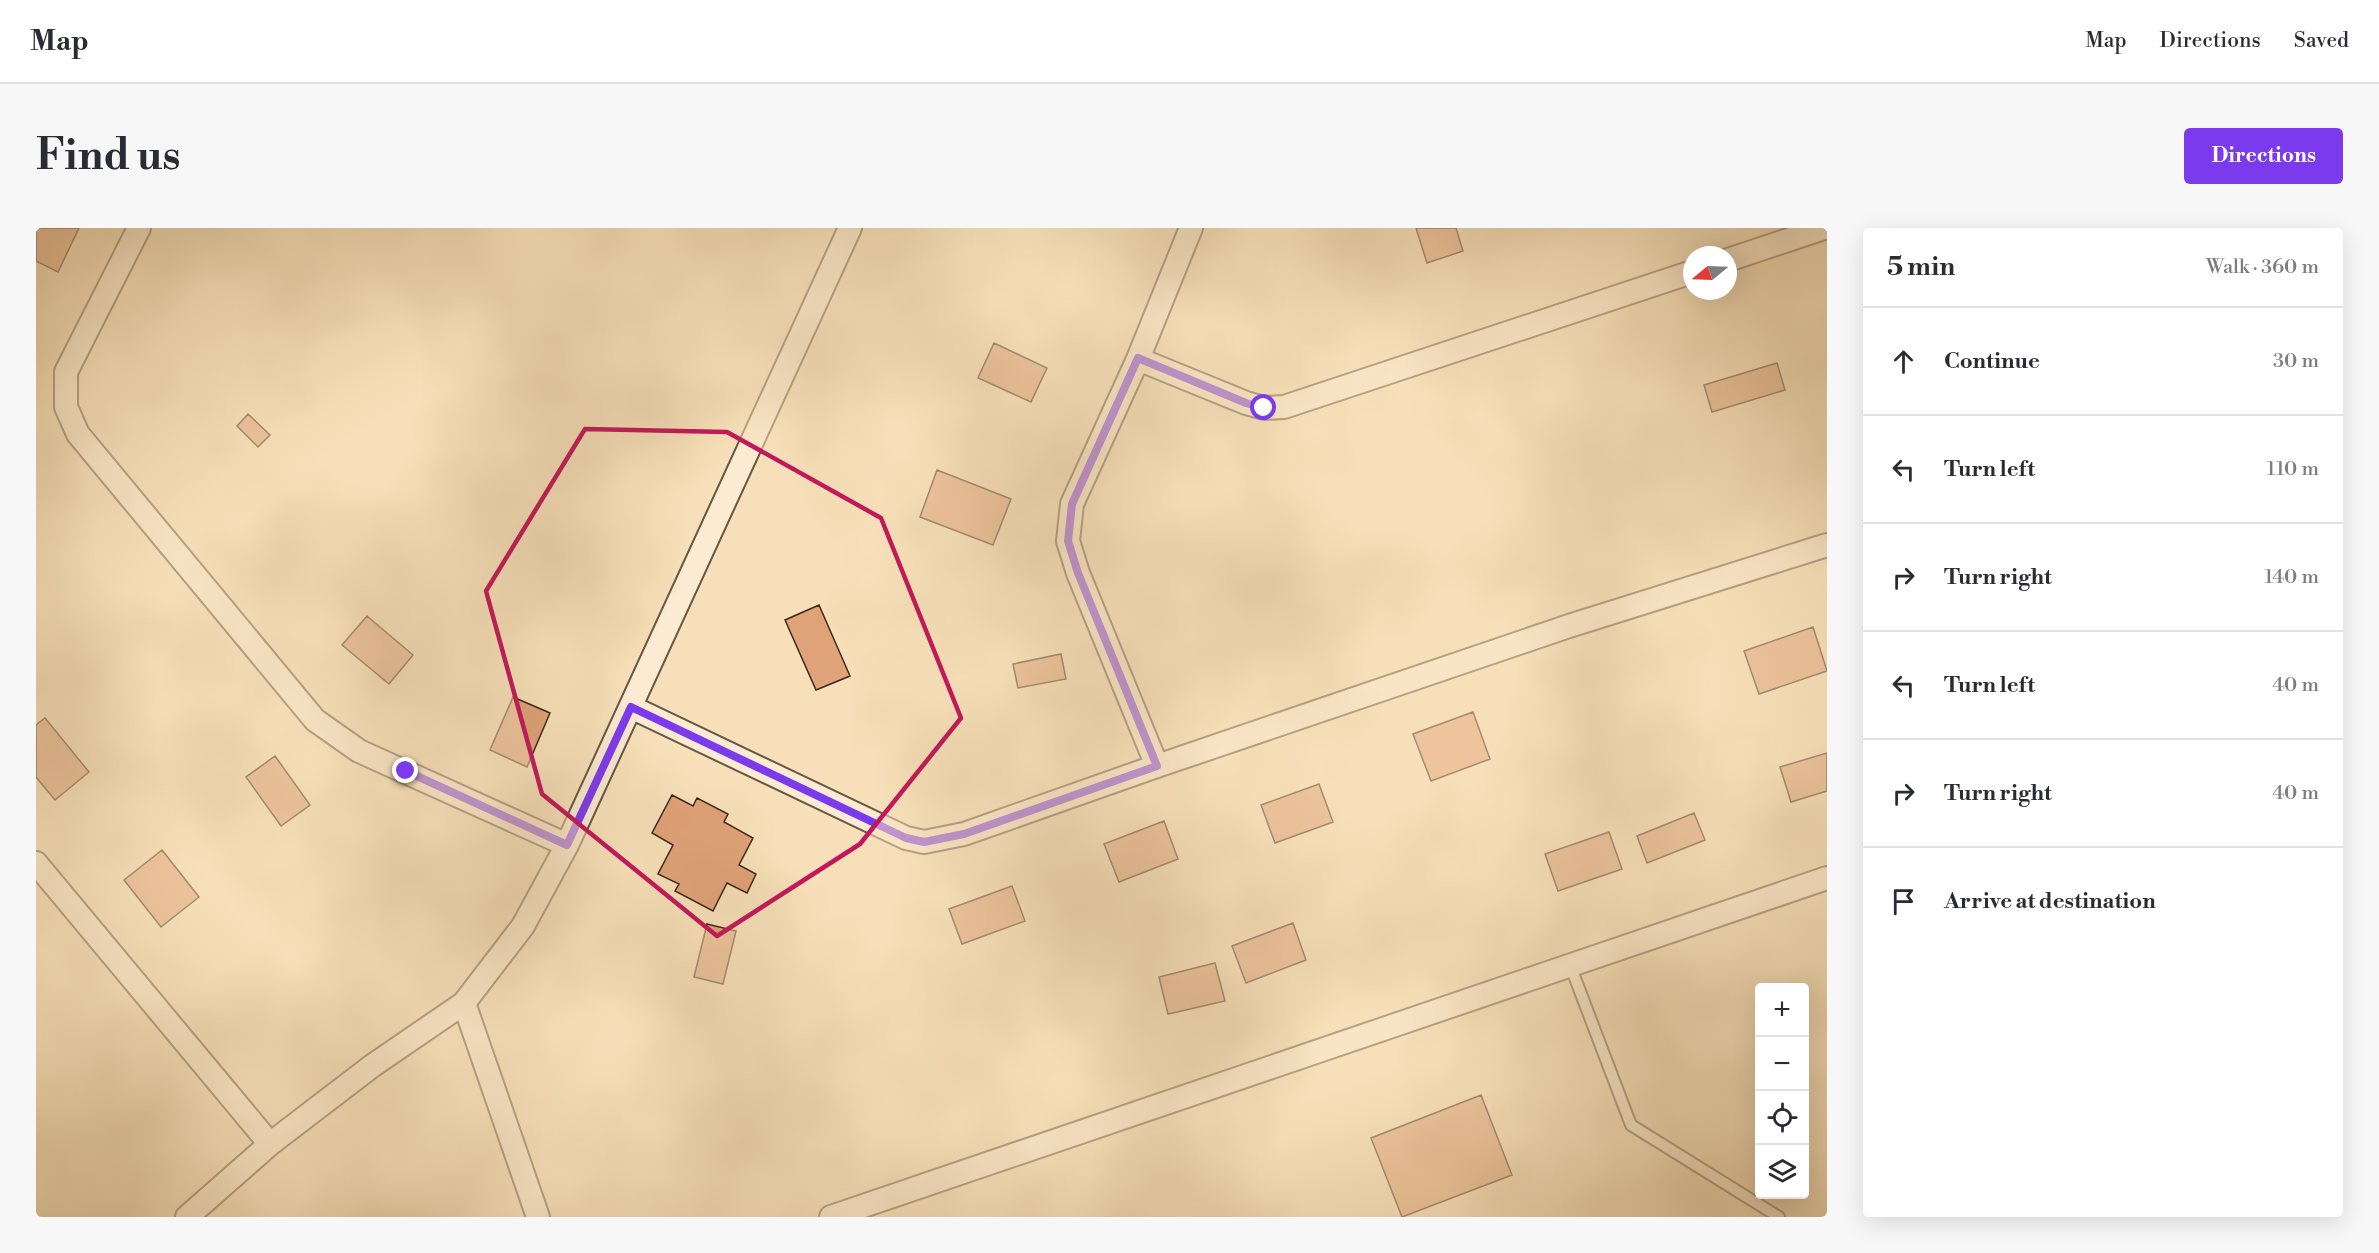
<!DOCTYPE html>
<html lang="en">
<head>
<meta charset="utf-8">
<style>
  body { margin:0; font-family:"Libre Bodoni",serif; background:#f7f7f7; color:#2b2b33 }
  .controls { position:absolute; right:18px; bottom:18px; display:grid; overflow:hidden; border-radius:6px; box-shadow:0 6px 24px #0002 }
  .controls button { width:54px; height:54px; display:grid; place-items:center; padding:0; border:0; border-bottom:2px solid #e1e1e2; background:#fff; color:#2b2b33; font:30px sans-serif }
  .compass { position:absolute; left:1647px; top:18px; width:54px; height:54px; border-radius:50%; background:#fff; box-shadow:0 6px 24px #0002; rotate:251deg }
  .stop { position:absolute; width:18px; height:18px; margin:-14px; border:4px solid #7c3aed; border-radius:50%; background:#fff }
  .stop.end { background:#7c3aed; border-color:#fff; box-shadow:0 2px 6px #0008 }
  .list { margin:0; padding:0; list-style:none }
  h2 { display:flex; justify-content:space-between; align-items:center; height:78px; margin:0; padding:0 24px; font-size:26px }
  h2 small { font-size:20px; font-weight:400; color:#7c7c81 }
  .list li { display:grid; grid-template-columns:39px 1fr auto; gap:18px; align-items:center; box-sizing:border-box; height:108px; padding:0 24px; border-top:2px solid #e1e1e2 }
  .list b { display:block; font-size:22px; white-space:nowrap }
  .list em { font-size:20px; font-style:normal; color:#7c7c81 }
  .icon { flex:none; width:33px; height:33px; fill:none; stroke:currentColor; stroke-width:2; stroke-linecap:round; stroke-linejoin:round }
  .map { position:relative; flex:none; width:1791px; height:989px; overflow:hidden; border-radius:6px }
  header { display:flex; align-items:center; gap:36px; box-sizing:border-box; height:84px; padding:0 30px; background:#fff; border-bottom:2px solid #e1e1e2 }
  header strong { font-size:28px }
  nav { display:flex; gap:33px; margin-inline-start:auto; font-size:21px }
  .intro { display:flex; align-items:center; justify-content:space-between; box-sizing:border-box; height:144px; padding:0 36px }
  h1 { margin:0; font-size:42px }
  .button { padding:15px 27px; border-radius:6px; background:#7c3aed; color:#fff; font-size:21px; font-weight:700 }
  main { display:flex; gap:36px; padding:0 36px }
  aside { flex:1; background:#fff; border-radius:6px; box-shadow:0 6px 24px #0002 }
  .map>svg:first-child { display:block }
  .building { fill:#e0a278; stroke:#3a281a; stroke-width:1.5 }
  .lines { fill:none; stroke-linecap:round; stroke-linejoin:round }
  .service-casing { stroke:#695642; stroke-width:14 }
  .minor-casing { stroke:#695642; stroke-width:26 }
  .service { stroke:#faebd2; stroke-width:10 }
  .minor { stroke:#faebd2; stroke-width:22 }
  .route { stroke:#7c3aed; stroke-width:8 }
  .marked { fill:none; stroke:#c2185b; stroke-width:4.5; stroke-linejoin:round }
</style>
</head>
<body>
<header>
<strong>Map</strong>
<nav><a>Map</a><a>Directions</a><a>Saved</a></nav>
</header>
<div class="intro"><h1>Find us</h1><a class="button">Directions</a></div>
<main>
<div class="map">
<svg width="1791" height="989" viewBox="0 0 1791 989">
  <rect width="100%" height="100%" fill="#f7e0b9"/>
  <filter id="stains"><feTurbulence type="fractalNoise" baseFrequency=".00333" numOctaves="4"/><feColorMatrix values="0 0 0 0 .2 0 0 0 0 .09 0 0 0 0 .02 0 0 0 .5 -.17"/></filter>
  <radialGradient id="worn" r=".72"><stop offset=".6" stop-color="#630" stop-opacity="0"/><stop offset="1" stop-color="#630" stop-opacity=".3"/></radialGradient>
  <path class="building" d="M0,0H43L22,44L0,33Z
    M1380,0H1420L1427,23L1391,35Z
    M958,115L1011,140L995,174L942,150Z
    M1741,135L1749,162L1676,184L1668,157Z
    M212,186L234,207L222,219L201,198Z
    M901,242L975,271L957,317L884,289Z
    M783,377L814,448L780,462L749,392Z
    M331,388L377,427L353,456L306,417Z
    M1777,399L1791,443L1723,466L1708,423Z
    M1025,426L1030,451L982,460L977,436Z
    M477,469L514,485L491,539L454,522Z
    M1437,484L1454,531L1395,553L1377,506Z
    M9,490L53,544L19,572L0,549V497Z
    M1791,525V563L1755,574L1744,539Z
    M239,528L274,577L245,598L210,549Z
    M1283,556L1297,594L1239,615L1225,577Z
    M636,567L657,578L661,570L692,586L688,594L717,610L703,637L720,646L711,665L691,655L677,683L639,663L643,656L622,646L637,617L616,605Z
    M1658,585L1669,612L1611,635L1601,608Z
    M1128,593L1142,631L1083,654L1068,616Z
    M1573,604L1586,641L1522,663L1509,626Z
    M126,622L163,669L125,699L88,652Z
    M976,658L989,693L926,716L913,681Z
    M1257,695L1270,732L1210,755L1196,718Z
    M671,696L700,703L687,756L658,749Z
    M1179,735L1189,773L1132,786L1123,749Z
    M1445,867L1476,947L1366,989L1335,910Z"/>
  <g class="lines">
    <defs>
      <path id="service" d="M1534,737L1595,897L1743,989"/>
      <path id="minor" d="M103,0L30,144V179L42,206L279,492L323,523L531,617
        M1692,32L1788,0
        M1102,131L1210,175L1228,180L1248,179L1656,44
        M595,479L870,610L888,614L928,606L1121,538L1533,398L1791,317
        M1121,538L1042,345L1032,313L1036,276L1102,131L1155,0
        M0,635L234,916
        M151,989L234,916L336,838L428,775
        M502,989L428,775L487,698L531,617L814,0
        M795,989L1791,650"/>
    </defs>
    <use href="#service" class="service-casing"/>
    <use href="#minor" class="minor-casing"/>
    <use href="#service" class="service"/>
    <use href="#minor" class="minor"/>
  </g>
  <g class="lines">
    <path class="route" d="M370,543L531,617L595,479L870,610L888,614L928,606L1121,538L1042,345L1032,313L1036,276L1102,130L1210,175L1228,180"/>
  </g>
  <path d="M0 0H1791V989H0ZM549,201L691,204L845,290L925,490L824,616L681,708L506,566L450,363Z" fill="#f7e0b9" fill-opacity=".55" fill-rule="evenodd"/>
  <path class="marked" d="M549,201L691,204L845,290L925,490L824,616L681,708L506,566L450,363Z"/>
  <rect width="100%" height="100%" filter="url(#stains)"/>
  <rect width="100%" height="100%" fill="url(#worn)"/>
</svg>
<div class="controls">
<button>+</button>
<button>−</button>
<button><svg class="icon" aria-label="locate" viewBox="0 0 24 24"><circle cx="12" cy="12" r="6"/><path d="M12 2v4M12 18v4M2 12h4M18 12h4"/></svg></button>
<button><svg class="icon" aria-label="layers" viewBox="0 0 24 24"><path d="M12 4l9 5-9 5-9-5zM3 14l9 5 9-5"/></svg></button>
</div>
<svg class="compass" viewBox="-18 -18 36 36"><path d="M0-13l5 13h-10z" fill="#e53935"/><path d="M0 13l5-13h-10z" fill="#7c7c81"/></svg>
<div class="stop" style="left:1228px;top:180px"></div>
<div class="stop end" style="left:370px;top:543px"></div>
</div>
<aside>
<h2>5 min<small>Walk · 360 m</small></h2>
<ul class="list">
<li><svg class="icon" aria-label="ahead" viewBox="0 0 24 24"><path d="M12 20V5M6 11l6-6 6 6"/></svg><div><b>Continue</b></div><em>30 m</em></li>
<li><svg class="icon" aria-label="left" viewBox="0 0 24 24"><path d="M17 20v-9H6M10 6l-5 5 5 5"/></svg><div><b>Turn left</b></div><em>110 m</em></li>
<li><svg class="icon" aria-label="right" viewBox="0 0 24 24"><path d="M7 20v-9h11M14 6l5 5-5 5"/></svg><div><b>Turn right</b></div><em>140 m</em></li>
<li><svg class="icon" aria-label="left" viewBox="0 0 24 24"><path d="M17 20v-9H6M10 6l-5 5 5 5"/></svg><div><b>Turn left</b></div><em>40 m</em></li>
<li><svg class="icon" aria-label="right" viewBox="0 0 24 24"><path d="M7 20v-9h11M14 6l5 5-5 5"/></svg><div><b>Turn right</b></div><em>40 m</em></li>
<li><svg class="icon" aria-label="arrive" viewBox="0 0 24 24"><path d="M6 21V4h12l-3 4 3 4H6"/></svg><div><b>Arrive at destination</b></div></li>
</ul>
</aside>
</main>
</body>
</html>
